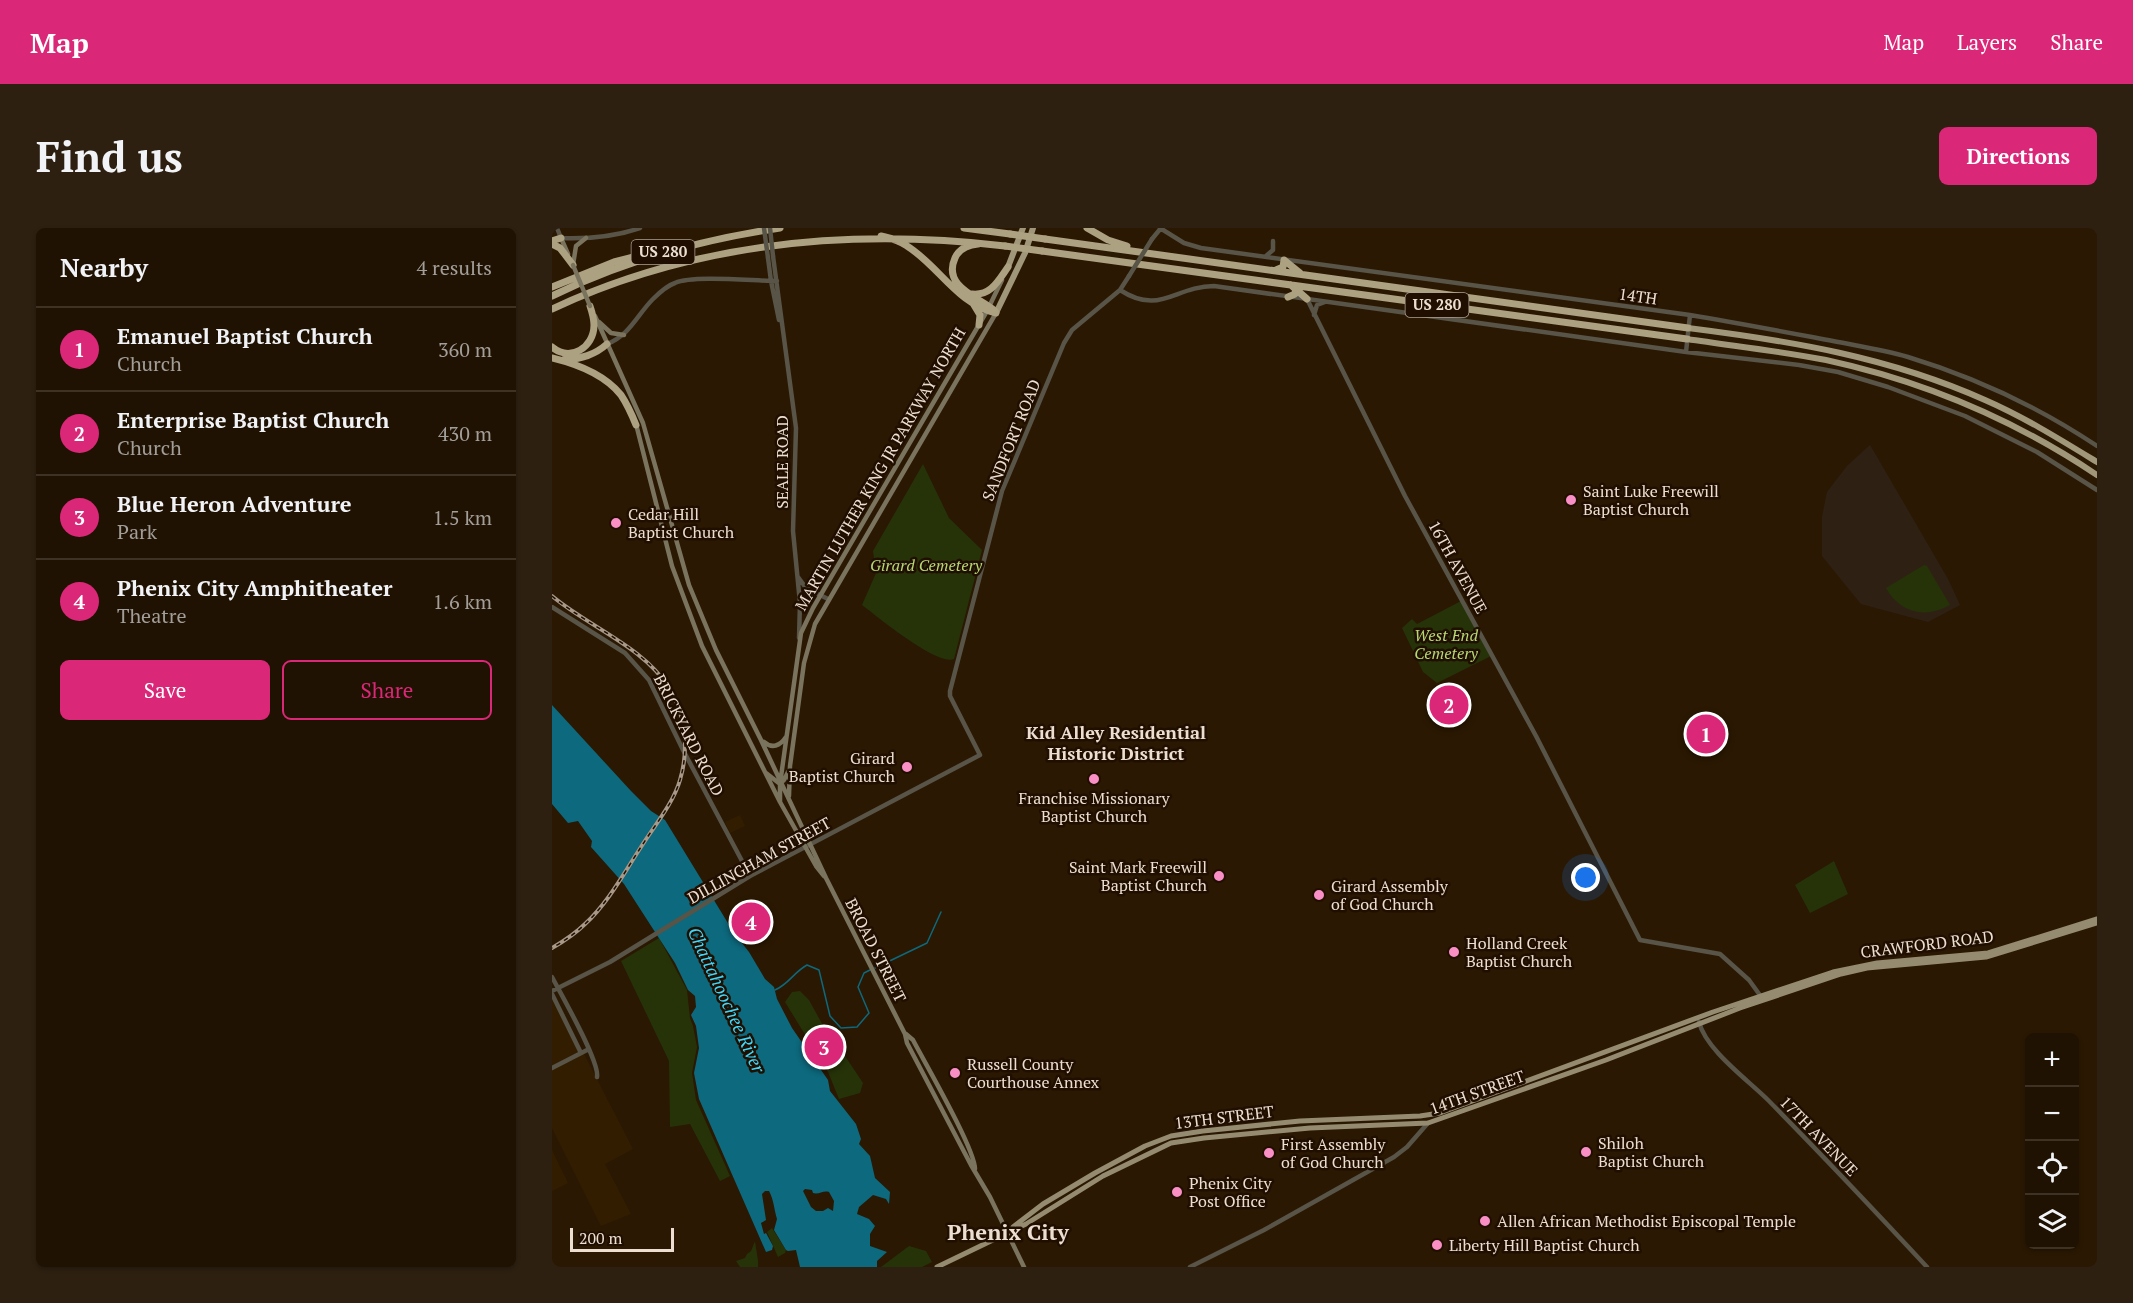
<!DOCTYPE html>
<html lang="en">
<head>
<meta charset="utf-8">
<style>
  body { margin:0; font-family:"PT Serif",serif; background:#2d2011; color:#f1f3f6 }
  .controls { position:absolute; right:18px; bottom:18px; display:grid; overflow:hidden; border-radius:9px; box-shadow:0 2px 4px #0004 }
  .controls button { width:54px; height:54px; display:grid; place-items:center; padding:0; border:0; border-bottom:2px solid #3d3224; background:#201202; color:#f1f3f6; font:30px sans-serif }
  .scale { position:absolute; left:18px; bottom:15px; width:104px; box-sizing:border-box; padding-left:6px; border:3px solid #ecdfd2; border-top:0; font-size:16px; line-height:21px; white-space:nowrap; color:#ecdfd2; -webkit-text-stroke:4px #200f00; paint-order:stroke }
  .you { position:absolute; left:1034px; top:650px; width:21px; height:21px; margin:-15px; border:4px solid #fff; border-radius:50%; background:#1a73e8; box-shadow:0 0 0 9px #1a73e833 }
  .badge { display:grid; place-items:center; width:39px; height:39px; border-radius:50%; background:#db2777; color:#fff; font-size:20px; font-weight:700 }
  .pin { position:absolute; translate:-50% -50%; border:3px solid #fff; box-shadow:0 2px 6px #0006 }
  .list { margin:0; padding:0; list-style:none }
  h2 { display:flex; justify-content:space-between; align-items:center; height:78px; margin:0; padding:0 24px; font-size:26px }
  h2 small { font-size:20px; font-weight:400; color:#a29e99 }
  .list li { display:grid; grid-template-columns:39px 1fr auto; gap:18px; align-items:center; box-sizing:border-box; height:84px; padding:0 24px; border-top:2px solid #3d3224 }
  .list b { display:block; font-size:22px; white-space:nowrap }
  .list p { margin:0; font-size:20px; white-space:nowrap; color:#a29e99 }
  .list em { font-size:20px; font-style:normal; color:#a29e99 }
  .actions { display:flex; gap:12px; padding:18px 24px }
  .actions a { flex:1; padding:14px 0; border:2px solid #db2777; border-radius:9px; text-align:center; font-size:21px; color:#db2777 }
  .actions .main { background:#db2777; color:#fff }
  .icon { flex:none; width:33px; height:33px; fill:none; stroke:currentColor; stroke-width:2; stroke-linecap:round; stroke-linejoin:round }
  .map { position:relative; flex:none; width:1545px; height:1039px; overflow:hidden; border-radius:9px }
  header { display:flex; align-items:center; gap:36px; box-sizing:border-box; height:84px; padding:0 30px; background:#db2777; color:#fff }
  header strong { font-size:28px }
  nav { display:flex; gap:33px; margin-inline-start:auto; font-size:21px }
  .intro { display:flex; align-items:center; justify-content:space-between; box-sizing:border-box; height:144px; padding:0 36px }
  h1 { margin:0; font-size:42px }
  .button { padding:15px 27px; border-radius:9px; background:#db2777; color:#fff; font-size:21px; font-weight:700 }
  main { display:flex; gap:36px; padding:0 36px }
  aside { flex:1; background:#201202; border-radius:9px; box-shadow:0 2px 4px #0004 }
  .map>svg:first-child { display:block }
  .built { fill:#331d00 }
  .education { fill:#2e2114 }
  .green { fill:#263308 }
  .water { fill:#0d697d; fill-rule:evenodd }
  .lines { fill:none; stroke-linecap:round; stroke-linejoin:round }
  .stream { stroke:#0d697d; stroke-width:1.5 }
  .tertiary { stroke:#585447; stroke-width:4.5 }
  .secondary { stroke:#7a735e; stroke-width:4.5 }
  .primary { stroke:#948b71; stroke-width:5 }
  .trunk { stroke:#a09679; stroke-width:6 }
  .motorway { stroke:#aca181; stroke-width:7 }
  .rail-casing { stroke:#a79888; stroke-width:4 }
  .rail { stroke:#200f00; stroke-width:1.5; stroke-dasharray:4.5; stroke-linecap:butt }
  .tertiary-bridge { stroke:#585447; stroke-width:4.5 }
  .secondary-bridge { stroke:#7a735e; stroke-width:4.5 }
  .motorway-bridge { stroke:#aca181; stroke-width:7 }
  .poi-dot { fill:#fa8fc6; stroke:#200f00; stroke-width:2 }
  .labels { text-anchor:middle; stroke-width:5; stroke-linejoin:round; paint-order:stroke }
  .shield { fill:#200f00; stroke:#afa193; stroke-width:1.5 }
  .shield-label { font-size:15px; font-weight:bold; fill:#ecdfd2 }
  .street-label { font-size:16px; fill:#ecdfd2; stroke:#200f00 }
  .poi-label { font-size:16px; fill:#ecdfd2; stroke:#200f00; text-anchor:start }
  .park-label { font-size:16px; font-style:italic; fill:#b6d974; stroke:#200f00 }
  .neighbourhood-label { font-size:18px; font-weight:bold; fill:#ecdfd2; stroke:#200f00 }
  .water-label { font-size:18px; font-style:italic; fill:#3cd8fd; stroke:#200f00 }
  .district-label { font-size:22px; font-weight:bold; fill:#ecdfd2; stroke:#200f00 }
</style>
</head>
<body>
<header>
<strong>Map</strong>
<nav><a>Map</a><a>Layers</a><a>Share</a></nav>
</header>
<div class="intro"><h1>Find us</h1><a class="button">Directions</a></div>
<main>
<aside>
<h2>Nearby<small>4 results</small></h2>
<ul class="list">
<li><span class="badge">1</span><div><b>Emanuel Baptist Church</b><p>Church</p></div><em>360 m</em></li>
<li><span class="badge">2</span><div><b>Enterprise Baptist Church</b><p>Church</p></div><em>430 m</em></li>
<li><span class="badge">3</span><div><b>Blue Heron Adventure</b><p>Park</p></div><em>1.5 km</em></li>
<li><span class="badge">4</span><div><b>Phenix City Amphitheater</b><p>Theatre</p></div><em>1.6 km</em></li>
</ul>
<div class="actions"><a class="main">Save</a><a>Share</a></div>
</aside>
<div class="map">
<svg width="1545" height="1039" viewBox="0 0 1545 1039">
  <rect width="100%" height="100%" fill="#2a1802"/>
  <path class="built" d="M188,587L193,598L178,605L173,594Z
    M0,771L27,824L0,838Z
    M31,824L81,921L53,936L79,986L49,998L0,900V840Z
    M0,922L16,955L0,963Z"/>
  <path class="education" d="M1318,217L1396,351L1408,377L1376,394L1309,376L1270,328V289L1275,264L1295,238Z"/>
  <path class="green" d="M371,236L397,290L430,322L402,431C385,438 326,389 310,377L324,345L321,323Z
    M1372,337L1375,338L1398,377C1373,391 1348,385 1334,360Z
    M909,373L939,428L885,455L871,444L850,400L860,391L865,396Z
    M1282,633L1296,666L1258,685L1243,657Z
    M107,710L135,762L138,790L141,798L145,819L140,845L144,872L178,948L168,953L138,896L118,899L117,833L69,733Z
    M248,763L257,772L279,812L291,825L311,855L308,865L287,871L276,844L233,774L240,764Z
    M220,1000L234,1022L233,1025L226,1029L215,1004Z
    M203,1013C204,1022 207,1033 206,1039H188L184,1033L193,1030L195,1026L199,1023Z
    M357,1018L374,1023L380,1034L370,1039H329Z"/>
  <path class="water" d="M0,477L79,563L99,583L113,592L182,705L197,724L213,751L222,759L225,771L240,800L276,852L278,863L304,896L309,911L307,916L318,928L323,950L338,964L337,976L334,971L321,967L307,979L305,986L317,991L323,998L318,1006V1018L335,1024L325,1033V1039H248L244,1022L236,1023L234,1022L222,1002L225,991C222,982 222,972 217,963H213L210,966L214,992L209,995L212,1006L214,1005L221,1018L220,1022L214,1024L147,871L142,845L147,820L144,798L139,787L144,779L143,768L136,762L123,735L72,656L39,619L40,613L26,593L16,595L0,576ZM253,961L260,962L261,965C267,967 271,962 277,964L282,973L281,983L276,980L271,983H264L259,979L251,963Z"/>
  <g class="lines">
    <path class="stream" d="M323,740L375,715L389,684
      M223,762C237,756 242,744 255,737L267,742L278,788L289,800L305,799L317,785L306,759L312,745L318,742"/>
    <path class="tertiary" d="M5,0L9,10C37,11 62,9 88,0
      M608,0L632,15L649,20L1138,87C1186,95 1233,104 1281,113C1306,118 1332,122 1356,129C1422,149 1488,180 1545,218
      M600,11L609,0
      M221,28L244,200L241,303L248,375L247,410
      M714,28L721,22V13
      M216,30L219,53L227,92
      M568,62C608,88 623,58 662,58L1134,124L1247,137L1286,144L1336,159L1413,188L1485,224L1545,262
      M755,71L853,268L984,508L1088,712L1168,726L1197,752L1210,770
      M762,87L765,77L773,74
      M55,116C78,107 85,87 101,71C107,65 114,58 123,55C142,47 201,53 225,53
      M1134,124L1138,87
      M246,349L254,360L276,371
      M0,379L73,425L97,452L131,522L198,648
      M0,749C9,766 48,834 45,849
      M0,763L58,734L198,648L428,527L398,468V463L450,263L512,115L520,102L568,62L577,48
      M0,766L29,825
      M1147,794C1154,822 1196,852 1216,872C1270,927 1323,983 1375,1039
      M0,840L37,821
      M638,1039L712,1002L842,929L855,919L876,895"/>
    <path class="secondary" d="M9,10L16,26
      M21,37L24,18L34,10
      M43,88L91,195L137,357L164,422L209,512L274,650L353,806L355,815L419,937L438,969L472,1039
      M47,94L59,105L72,107
      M84,196L120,338L150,418L228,574L264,638L272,648
      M212,514C220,521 228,518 234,509
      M214,545L228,556L232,552L236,544
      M237,568L238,538L252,435L263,396L444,85
      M228,574V556L249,405L261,380L435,83L450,52
      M354,806L361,812C373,835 423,921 423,941"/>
    <path class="primary" d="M461,999L491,976L543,945L593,918L619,908L651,903L748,893L868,888L888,885L1161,784L1281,744L1325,735L1436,725L1545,691
      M385,1039L474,996L551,948L619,915L652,910L758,900L876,895L1054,832L1188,780L1289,746L1315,740L1434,729L1545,695"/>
    <path class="trunk" d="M456,39L471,0
      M444,85L473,25L481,0
      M1136,100C1239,113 1337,129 1433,172C1472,189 1509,212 1545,234
      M1135,111C1181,118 1228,123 1274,132C1371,153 1463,192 1545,247"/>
    <path class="motorway" d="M412,0L458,6
      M535,0L556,12L575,18
      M329,8C338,10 347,12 355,18C387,38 405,76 444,85
      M493,11L1136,100
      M0,13L9,10
      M0,16L8,20L21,37
      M426,16C416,17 407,21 403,30C390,59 427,69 443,83
      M490,23L1135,111
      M724,42L731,39L732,32L748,45
      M739,57L755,71
      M0,59L62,34L93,26
      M420,66C439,68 446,53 456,39
      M0,68C73,32 148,12 228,0
      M736,69L743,66L744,60
      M422,77L428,87L427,97
      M0,81C143,14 297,0 453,18
      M0,119C18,134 42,120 42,97C42,91 40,84 38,78
      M0,130C25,136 52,146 69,167C75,176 80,187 84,197
      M13,131C28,132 44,126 55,116"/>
    <defs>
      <path id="rail" d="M0,368C37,399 92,419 117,460C134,487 137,522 128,552C121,576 102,598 89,619C72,645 56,675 33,696C23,706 12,713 0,720"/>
    </defs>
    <use href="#rail" class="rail-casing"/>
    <use href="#rail" class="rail"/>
    <path class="tertiary-bridge" d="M212,0L216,30
      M218,0L221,28
      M577,48L600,11"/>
    <path class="secondary-bridge" d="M21,37L38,78"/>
    <path class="motorway-bridge" d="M458,6L493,11
      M453,18L490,23"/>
  </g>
  <g class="poi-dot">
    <circle cx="1019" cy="272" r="6"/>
    <circle cx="64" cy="295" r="6"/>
    <circle cx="355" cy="539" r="6"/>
    <circle cx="542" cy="551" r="6"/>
    <circle cx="667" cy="648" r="6"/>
    <circle cx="767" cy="667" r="6"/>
    <circle cx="902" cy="724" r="6"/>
    <circle cx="403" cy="845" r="6"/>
    <circle cx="1034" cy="924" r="6"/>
    <circle cx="717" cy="925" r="6"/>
    <circle cx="625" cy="964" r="6"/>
    <circle cx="933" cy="993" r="6"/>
    <circle cx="885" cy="1017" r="6"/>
  </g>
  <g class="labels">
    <g class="shield">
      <rect x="79.5" y="12" width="63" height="24" rx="4.5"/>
      <rect x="853.5" y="65" width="63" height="24" rx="4.5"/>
    </g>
    <g class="shield-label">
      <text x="111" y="29">US 280</text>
      <text x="885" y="82">US 280</text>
    </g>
    <g class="street-label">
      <text transform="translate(1086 68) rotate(8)" y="6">14TH</text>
      <text transform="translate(459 212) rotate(-68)" y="6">SANDFORT ROAD</text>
      <text transform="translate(230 234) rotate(-90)" y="6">SEALE ROAD</text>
      <text transform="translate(328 241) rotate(-60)" y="6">MARTIN LUTHER KING JR PARKWAY NORTH</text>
      <text transform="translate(906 339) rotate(61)" y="6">16TH AVENUE</text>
      <text transform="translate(137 507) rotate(63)" y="6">BRICKYARD ROAD</text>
      <text transform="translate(207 632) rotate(-29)" y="6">DILLINGHAM STREET</text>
      <text transform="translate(1375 716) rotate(-7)" y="6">CRAWFORD ROAD</text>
      <text transform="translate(324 722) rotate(63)" y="6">BROAD STREET</text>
      <text transform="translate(925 864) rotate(-20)" y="6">14TH STREET</text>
      <text transform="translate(672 889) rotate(-7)" y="6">13TH STREET</text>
      <text transform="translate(1267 908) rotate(46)" y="6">17TH AVENUE</text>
    </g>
    <g class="poi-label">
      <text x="1031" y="269">Saint Luke Freewill<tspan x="1031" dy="18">Baptist Church</tspan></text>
      <text x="76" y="292">Cedar Hill<tspan x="76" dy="18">Baptist Church</tspan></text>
      <text x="343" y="536" text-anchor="end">Girard<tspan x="343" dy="18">Baptist Church</tspan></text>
      <text x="542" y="576" text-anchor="middle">Franchise Missionary<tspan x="542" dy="18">Baptist Church</tspan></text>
      <text x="655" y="645" text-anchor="end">Saint Mark Freewill<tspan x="655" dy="18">Baptist Church</tspan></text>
      <text x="779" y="664">Girard Assembly<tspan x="779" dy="18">of God Church</tspan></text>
      <text x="914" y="721">Holland Creek<tspan x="914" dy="18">Baptist Church</tspan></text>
      <text x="415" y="842">Russell County<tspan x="415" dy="18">Courthouse Annex</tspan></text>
      <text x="1046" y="921">Shiloh<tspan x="1046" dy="18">Baptist Church</tspan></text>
      <text x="729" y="922">First Assembly<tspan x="729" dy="18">of God Church</tspan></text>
      <text x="637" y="961">Phenix City<tspan x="637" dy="18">Post Office</tspan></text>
      <text x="945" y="999">Allen African Methodist Episcopal Temple</text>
      <text x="897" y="1023">Liberty Hill Baptist Church</text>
    </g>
    <g class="park-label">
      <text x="374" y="343">Girard Cemetery</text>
      <text x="894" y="413">West End<tspan x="894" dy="18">Cemetery</tspan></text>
    </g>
    <g class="neighbourhood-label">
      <text x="564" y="511">Kid Alley Residential<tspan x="564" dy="21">Historic District</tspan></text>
    </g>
    <g class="water-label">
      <text transform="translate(174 772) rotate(65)" y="6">Chattahoochee River</text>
    </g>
    <g class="district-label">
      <text x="456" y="1012">Phenix City</text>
    </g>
  </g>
</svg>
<div class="controls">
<button>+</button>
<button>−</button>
<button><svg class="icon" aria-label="locate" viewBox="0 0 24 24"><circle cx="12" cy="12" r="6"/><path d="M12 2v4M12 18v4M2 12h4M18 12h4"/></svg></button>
<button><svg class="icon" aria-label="layers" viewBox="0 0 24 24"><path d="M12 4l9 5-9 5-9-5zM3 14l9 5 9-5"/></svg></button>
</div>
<div class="scale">200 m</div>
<div class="you"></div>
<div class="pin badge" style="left:1154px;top:506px">1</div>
<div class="pin badge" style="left:897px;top:477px">2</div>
<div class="pin badge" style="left:272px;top:819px">3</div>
<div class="pin badge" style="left:199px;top:694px">4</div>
</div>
</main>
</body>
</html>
